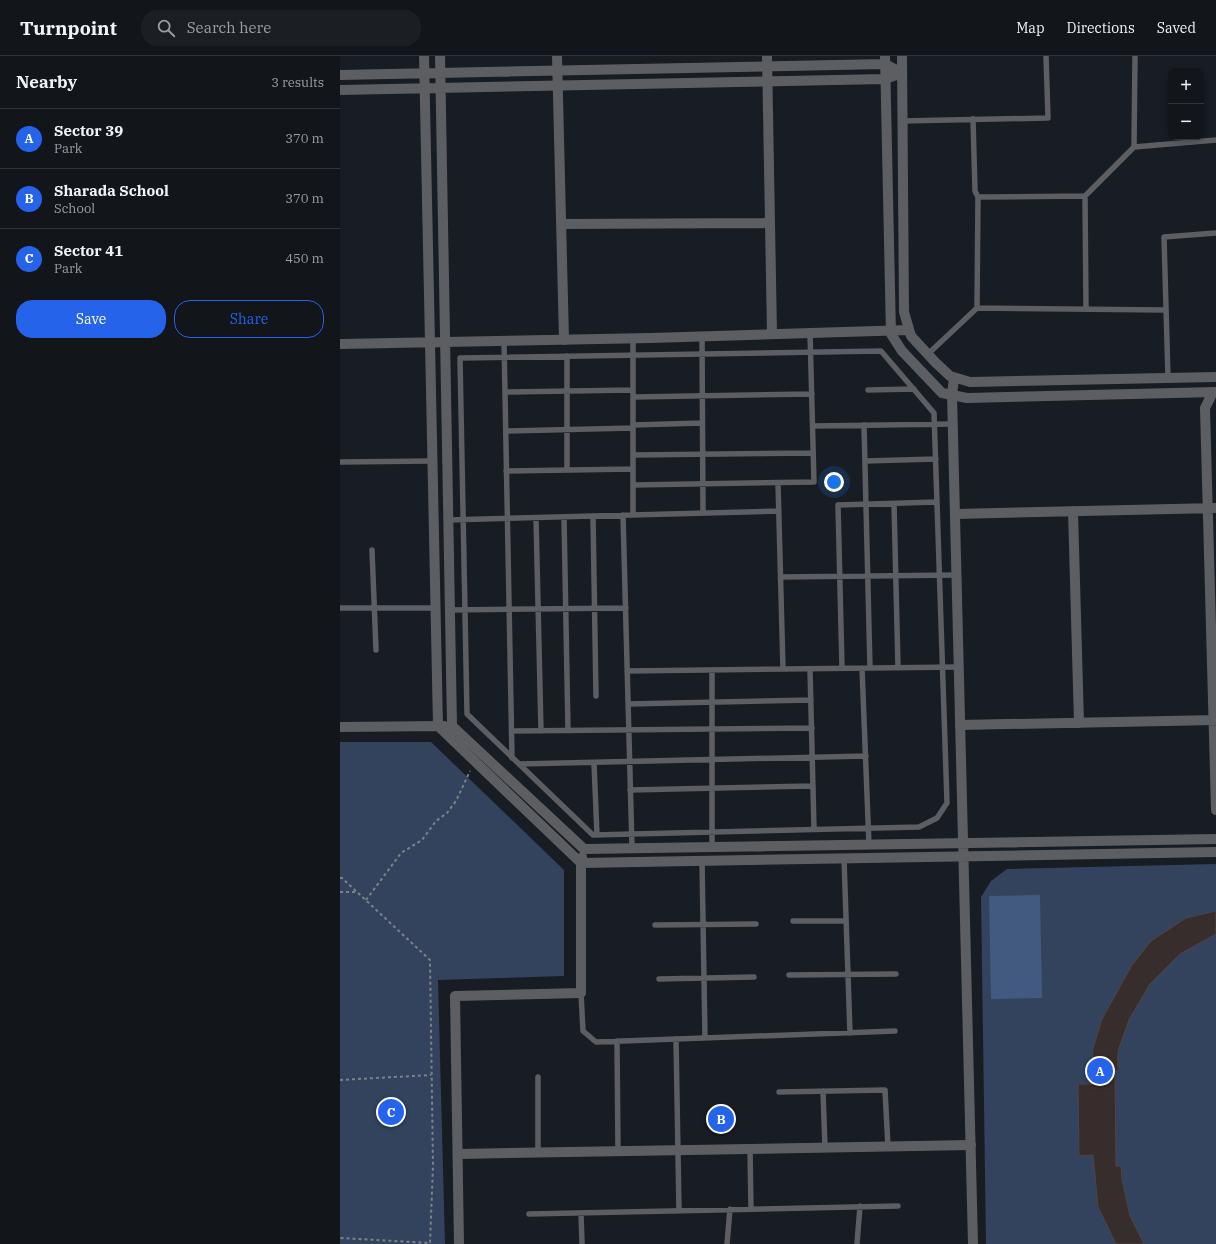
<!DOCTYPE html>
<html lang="en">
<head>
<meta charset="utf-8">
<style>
  body { margin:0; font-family:"IBM Plex Serif",serif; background:#1b1e23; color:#f1f3f6 }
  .controls { position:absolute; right:12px; top:12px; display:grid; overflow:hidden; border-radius:8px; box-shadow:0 2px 6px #0003 }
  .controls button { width:36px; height:36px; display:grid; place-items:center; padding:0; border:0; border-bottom:1px solid #313439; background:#12151a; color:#f1f3f6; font:20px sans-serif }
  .you { position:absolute; left:494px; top:426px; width:14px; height:14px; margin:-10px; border:3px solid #fff; border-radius:50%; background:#1a73e8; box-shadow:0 0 0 6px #1a73e833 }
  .badge { display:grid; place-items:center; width:26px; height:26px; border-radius:50%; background:#2563eb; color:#fff; font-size:13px; font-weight:700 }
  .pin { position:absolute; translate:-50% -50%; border:2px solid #fff; box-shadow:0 1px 4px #0006 }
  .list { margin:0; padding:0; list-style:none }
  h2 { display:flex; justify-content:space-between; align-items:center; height:52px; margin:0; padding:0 16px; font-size:17px }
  h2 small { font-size:13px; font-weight:400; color:#9c9fa2 }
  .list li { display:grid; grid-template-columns:26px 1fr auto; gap:12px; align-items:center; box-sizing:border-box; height:60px; padding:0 16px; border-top:1px solid #313439 }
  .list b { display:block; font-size:15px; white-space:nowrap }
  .list p { margin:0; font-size:13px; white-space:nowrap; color:#9c9fa2 }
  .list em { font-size:13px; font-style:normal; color:#9c9fa2 }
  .actions { display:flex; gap:8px; padding:12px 16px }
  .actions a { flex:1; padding:9px 0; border:1px solid #2563eb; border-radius:16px; text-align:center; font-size:14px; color:#2563eb }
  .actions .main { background:#2563eb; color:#fff }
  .icon { flex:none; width:22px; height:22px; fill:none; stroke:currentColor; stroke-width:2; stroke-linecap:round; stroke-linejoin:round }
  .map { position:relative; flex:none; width:876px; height:1188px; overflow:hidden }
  header { display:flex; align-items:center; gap:24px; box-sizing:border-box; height:56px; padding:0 20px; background:#12151a; border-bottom:1px solid #313439 }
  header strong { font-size:19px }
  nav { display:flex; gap:22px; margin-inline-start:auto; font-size:14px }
  .search { width:280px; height:36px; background:#1b1e23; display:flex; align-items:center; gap:10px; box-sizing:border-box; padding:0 14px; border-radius:16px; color:#9c9fa2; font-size:15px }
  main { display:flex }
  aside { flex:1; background:#12151a }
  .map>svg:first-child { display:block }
  .green { fill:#33435d }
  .water { fill:#435a80 }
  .building { fill:#372d2c; stroke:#4f4443 }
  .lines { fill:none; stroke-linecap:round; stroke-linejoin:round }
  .path { stroke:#7e8288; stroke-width:2; stroke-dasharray:3 3; stroke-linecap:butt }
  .service { stroke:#5c5e62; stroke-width:5.5 }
  .minor { stroke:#5c5e62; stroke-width:10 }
  .tertiary { stroke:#5c5e62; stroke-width:10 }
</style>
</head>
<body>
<header>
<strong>Turnpoint</strong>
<div class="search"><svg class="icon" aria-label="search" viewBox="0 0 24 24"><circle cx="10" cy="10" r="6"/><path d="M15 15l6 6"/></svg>Search here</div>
<nav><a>Map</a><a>Directions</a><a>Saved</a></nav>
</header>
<main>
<aside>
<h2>Nearby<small>3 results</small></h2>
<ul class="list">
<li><span class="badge">A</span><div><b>Sector 39</b><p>Park</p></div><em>370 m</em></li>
<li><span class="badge">B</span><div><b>Sharada School</b><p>School</p></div><em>370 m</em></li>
<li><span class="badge">C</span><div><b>Sector 41</b><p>Park</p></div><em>450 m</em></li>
</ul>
<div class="actions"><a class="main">Save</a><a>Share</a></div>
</aside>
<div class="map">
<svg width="876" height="1188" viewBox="0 0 876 1188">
  <rect width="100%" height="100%" fill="#181c23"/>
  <path class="green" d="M0,686H91L224,814V920L98,924L105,1188H0Z
    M876,808V1188H646L641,841L651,825L667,813Z"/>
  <path class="water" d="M700,839L702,942L651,943L649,840Z"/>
  <path class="building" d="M876,855V878L840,898L810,928L789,964L778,995V1015H775L776,1110H781L782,1123L790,1160L804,1188H776L758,1151L753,1099L739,1100L738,1028H751L753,992L762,963L792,909L811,885L846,862Z"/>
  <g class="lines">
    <path class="path" d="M0,822H2L90,904L93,1110L90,1187L0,1182
      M0,836H16
      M26,844L61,797L82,784L96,765L107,757L116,745L130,715
      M0,1024L91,1019"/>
    <path class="service" d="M795,0L794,91L876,84
      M633,63L635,135L638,141L637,252L826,254
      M562,65L708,62L706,0
      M745,140L794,91
      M638,141L745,140L746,253
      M362,280L363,457
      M293,282V459
      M164,285L172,702
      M541,295L594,357L607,747L597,762L579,771L253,779L127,658L120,302Z
      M588,298L637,252
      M227,300V414
      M828,322L824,181L876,177
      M528,334L574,333
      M165,336L293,334
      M293,341L472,338
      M293,369L362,367
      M524,369L530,612
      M473,370L613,368
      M166,375L293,372
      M293,399L473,397
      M525,405L596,403
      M0,406L93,405
      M166,415L293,413
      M438,427L443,613
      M293,429L474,426L470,277
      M554,448L558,611
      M283,459L292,792
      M253,460L256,640
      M224,461L228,675
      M196,462L201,675
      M108,464L439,455
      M32,494L36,594
      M441,521L617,519
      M0,552H96
      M110,554L286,552
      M502,612L498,449L597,446
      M522,612L529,789
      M470,613L474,773
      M372,614V791
      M287,615L619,611
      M288,648L471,644
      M172,675L472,672
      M254,707L257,779
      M179,708L526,700
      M290,734L473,730
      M504,803L510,977
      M362,805L365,982
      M453,865H506
      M315,869L416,868
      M449,919L556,918
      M319,923L414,921
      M241,937L243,975L256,986L555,975
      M336,983L339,1155
      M277,985L278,1095
      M483,1035L485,1092
      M439,1036L545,1034L548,1091
      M410,1093L411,1153
      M198,1097V1021
      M241,1157L242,1188
      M189,1158L558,1150
      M387,1188L390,1153
      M517,1188L520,1150"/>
    <path class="minor" d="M217,0L224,284
      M427,0L432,278
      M221,168L430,167
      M873,336L865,352L876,754
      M733,455L739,667
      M615,458L876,452
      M620,669L876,664
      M118,1098L631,1089"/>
    <path class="tertiary" d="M84,0L98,670L241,807L876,796
      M100,0L112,670L244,793L876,783
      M545,0L551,278L562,295L602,337L627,342L876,336
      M562,0L564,256L571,280L595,306L610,320L630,326L876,321
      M0,19L545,8L562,17
      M0,34L545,23L562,17
      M0,288L311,282L569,274
      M614,322L612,339L633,1188
      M0,671L104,670
      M119,1188L115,940L241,937V807L242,801"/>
  </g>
</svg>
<div class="controls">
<button>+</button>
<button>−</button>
</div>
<div class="you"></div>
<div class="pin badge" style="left:760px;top:1015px">A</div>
<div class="pin badge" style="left:381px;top:1063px">B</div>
<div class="pin badge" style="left:51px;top:1056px">C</div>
</div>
</main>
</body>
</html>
